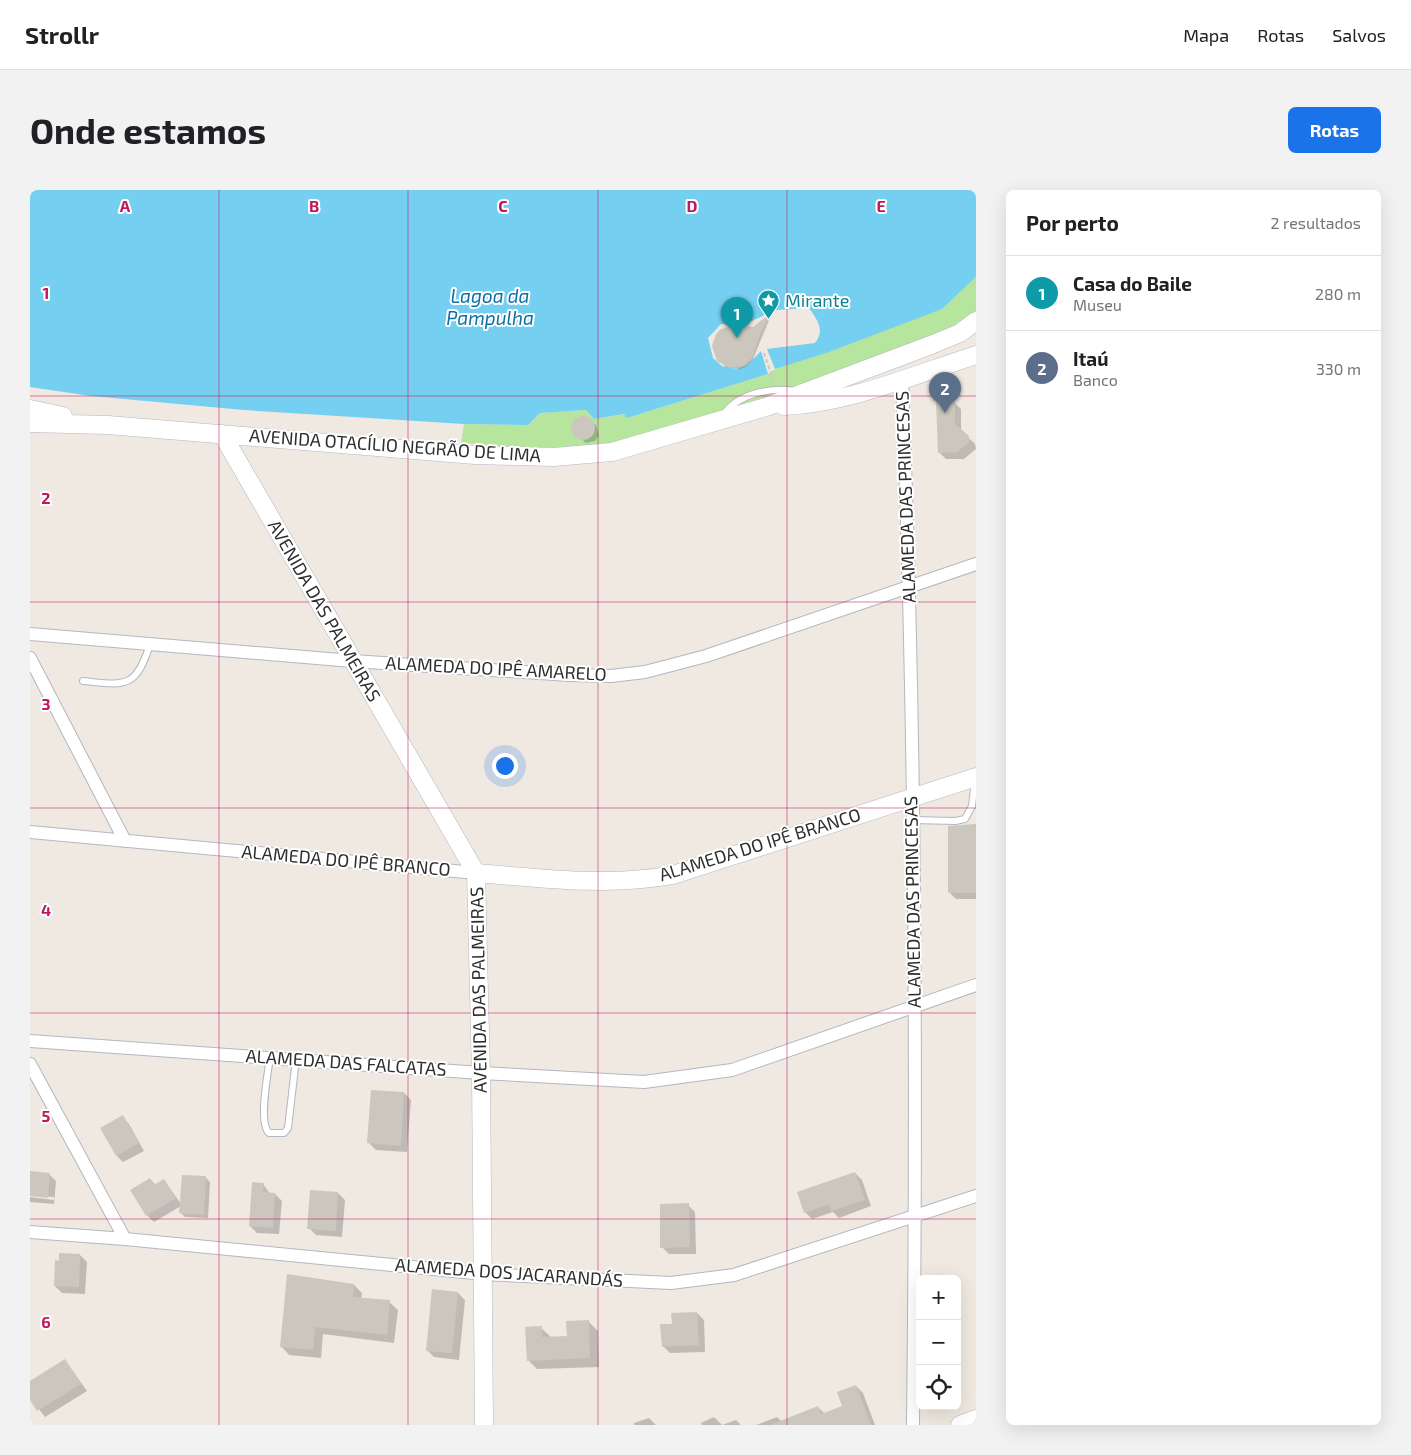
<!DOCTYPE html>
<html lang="pt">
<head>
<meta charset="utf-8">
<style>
  body { margin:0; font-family:"Exo 2",sans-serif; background:#f2f2f2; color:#202124 }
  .controls { position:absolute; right:15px; bottom:15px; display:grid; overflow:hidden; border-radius:8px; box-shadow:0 5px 20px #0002 }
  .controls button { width:45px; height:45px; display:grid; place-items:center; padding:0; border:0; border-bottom:1px solid #e0e0e0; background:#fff; color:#202124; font:25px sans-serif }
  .you { position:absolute; left:474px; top:575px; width:18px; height:18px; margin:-12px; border:4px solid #fff; border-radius:50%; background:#1a73e8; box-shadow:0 0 0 8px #1a73e833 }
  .badge { display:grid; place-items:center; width:32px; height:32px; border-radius:50%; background:#1a73e8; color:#fff; font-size:16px; font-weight:700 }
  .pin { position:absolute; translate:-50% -41px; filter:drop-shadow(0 1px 2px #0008) }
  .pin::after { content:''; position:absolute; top:26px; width:18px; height:15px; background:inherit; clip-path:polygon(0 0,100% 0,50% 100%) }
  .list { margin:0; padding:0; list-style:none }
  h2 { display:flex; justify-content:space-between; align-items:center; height:65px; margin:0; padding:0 20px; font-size:21px }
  h2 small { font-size:16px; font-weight:400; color:#757577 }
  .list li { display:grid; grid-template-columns:32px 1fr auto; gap:15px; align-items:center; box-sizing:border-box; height:75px; padding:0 20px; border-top:1px solid #e0e0e0 }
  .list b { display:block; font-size:19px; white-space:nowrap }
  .list p { margin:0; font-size:16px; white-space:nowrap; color:#757577 }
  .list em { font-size:16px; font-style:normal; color:#757577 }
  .icon { flex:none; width:28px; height:28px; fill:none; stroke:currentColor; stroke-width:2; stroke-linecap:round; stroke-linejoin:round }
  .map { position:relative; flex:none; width:946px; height:1235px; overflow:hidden; border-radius:8px }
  header { display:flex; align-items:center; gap:30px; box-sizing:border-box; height:70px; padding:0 25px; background:#fff; border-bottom:1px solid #e0e0e0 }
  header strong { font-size:24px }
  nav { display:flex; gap:28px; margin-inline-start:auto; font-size:18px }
  .intro { display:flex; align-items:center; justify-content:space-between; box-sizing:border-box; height:120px; padding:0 30px }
  h1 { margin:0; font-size:35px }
  .button { padding:12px 22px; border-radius:8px; background:#1a73e8; color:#fff; font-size:18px; font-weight:700 }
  main { display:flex; gap:30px; padding:0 30px }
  aside { flex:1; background:#fff; border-radius:8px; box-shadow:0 5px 20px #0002 }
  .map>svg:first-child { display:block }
  .green { fill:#b6e59e }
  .water { fill:#75cff0 }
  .shadow { fill:#0003 }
  .building { fill:#cbc7bf }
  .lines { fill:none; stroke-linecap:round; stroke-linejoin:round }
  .lane-casing { stroke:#b4b7c1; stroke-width:8 }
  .street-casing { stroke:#b4b7c1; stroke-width:14 }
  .secondary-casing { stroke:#b4b7c1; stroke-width:19 }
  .path { stroke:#c9c9c9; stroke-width:2; stroke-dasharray:4 2.5; stroke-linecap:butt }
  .lane { stroke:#fff; stroke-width:6 }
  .street { stroke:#fff; stroke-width:12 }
  .secondary { stroke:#fff; stroke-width:18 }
  .grid { fill:none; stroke:#c2185b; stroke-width:1; stroke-opacity:0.55 }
  .labels { text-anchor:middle; stroke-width:4; stroke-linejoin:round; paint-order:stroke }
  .culture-label { font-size:18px; fill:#0d838f; stroke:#fff; text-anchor:start }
  .street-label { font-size:18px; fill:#2e2e2e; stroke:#fff }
  .water-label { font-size:19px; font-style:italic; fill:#0d6fa3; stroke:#fff }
  .grid-label { font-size:16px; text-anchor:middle; font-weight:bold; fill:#c2185b; stroke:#fff; stroke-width:4; stroke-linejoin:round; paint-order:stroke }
</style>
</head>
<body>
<header>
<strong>Strollr</strong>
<nav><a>Mapa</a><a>Rotas</a><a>Salvos</a></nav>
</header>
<div class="intro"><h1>Onde estamos</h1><a class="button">Rotas</a></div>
<main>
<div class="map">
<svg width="946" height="1235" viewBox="0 0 946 1235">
  <rect width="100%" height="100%" fill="#efe9e1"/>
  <path class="green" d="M946,87V131L639,244L558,257L493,258L431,253L434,234L498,235L510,223L556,220L564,229L595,224L597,228L738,184L745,179L912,119Z"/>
  <path class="water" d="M0,0H946V87L912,119L799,162L745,179L737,159L785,153C795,140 788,131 779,118L746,120L717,133L691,134L678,148L683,168L692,176L707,179L716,176L731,161L738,184L597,228L594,224L564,229L556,220L510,223L498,235L434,234L214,220L61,206L0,197Z"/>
  <path class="shadow" d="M742,123L723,169L716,177L709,179L696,177L688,170Z
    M924,212L931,219V241L945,254L946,259L934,269H916L909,262Z
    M555,227L566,235L569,245L565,251L556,253L543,241V234L548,228Z
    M946,636V709H926L919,702Z
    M374,903L381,910L377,962L346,960L339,953Z
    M92,927L99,934L114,961L93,972L87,966Z
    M0,982L19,984L26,991L24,1014L0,1012V1007L24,1010V1007L0,1005Z
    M825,983L832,990L841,1016L809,1028L803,1022L782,1029L775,1022Z
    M176,988L180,992L178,1028L155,1027L150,1022L151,1016L124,1032L117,1025L120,989L126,995L134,990L151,1014Z
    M233,994L240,1004H245L252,1011L249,1044L227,1043L220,1036Z
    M308,1003L315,1010L312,1047L286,1045L279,1038Z
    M658,1015L665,1022L666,1064H639L632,1057Z
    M50,1065L57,1072L55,1104L32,1103L25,1096L30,1072Z
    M324,1095L332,1103L331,1109L359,1112L368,1120L364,1153L293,1144L291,1168L259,1165L251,1156Z
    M428,1103L435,1110L429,1170L404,1167L397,1160Z
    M667,1123L674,1130L675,1162L640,1163L633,1156L643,1135Z
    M558,1131L568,1141L569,1177L507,1179L498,1170L511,1138L521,1147H538Z
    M35,1170L57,1201L15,1227L0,1207V1192Z
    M826,1196L833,1203L845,1235H726L747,1227L751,1231L788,1217L795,1224L814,1217Z
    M684,1227L692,1235H672L671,1233Z
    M619,1228L626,1235H604V1233Z
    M706,1230L711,1235H692Z"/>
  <path class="building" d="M742,122L731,142L722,168L714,175L700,178L687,171L682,156L686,144L691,139L705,135L723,137Z
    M906,211H925V234L939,246V252L927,262L908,263Z
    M541 238a12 12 0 1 1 24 0a12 12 0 1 1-24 0Z
    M946,634V703H918V636Z
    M341,900L374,902L371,956L337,953Z
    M93,925L109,953L86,966L70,938Z
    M0,981L20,983L18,1008L0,1006Z
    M825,982L835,1010L801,1021L799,1014L774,1023L767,1002Z
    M152,985L176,986L174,1025L149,1023Z
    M120,988L124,995L134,989L146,1008L116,1026L100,1000Z
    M222,992L234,993L233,1002L245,1003L243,1038L219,1036Z
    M280,1000L308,1002L306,1041L277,1039Z
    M659,1013L660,1057L630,1058V1014Z
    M29,1063L50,1064L49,1097L24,1096L25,1070L29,1071Z
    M257,1084L324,1094L323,1107L360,1110L357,1145L285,1137L283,1160L250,1157Z
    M402,1099L428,1102L422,1163L396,1161Z
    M667,1122L669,1155L632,1157L630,1134H642L641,1123Z
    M559,1130L560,1168L497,1171L495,1137L512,1136V1147L537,1146L536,1131Z
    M35,1169L51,1194L7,1221L0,1210V1191Z
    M826,1195L841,1235H740L788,1216L791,1224L812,1216L807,1202Z"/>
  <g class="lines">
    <defs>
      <path id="lane" d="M694,224C708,204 740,197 764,201
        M53,491C94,495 106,500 120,454
        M883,630L925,631L935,629L942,616L945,590
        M240,867C238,883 228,933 239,943H254L258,938L266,869"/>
      <path id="street" d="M872,190C886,538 887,887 883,1235
        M0,444L322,471L540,485L581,486L615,482L676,466L946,374
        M0,468L95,651
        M0,642L446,683
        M0,851L451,883L614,892L702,880L946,795
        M0,874L95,1049
        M0,1042L95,1049L454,1084L641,1093L704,1085L946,1006"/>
      <path id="secondary" d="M754,216C819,213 884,185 946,165
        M0,219L33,226
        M0,233L78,235L445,265L524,267L582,262L736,217L901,155L930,143L946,131
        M192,244L446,683L451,883L454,1235
        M446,683C511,688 578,697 643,685L946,587
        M930,1235L946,1229"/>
    </defs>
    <use href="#lane" class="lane-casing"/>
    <use href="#street" class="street-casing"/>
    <use href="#secondary" class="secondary-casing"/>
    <path class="path" d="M734,163L744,192"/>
    <use href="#lane" class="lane"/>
    <use href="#street" class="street"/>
    <use href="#secondary" class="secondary"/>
  </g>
  <path class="grid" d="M189,0V1235M378,0V1235M568,0V1235M757,0V1235M0,206H946M0,412H946M0,618H946M0,823H946M0,1029H946"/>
  <defs>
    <symbol id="sight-pin" viewBox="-11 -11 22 30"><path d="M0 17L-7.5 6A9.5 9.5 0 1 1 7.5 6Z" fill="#0f9aa8" stroke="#fff"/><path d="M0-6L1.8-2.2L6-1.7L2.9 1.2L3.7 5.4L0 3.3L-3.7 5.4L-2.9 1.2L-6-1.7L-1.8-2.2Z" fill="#fff"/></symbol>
  </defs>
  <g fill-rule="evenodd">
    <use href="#sight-pin" x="726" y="98" width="25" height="34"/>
  </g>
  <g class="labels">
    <g class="culture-label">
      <text x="755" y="117">Mirante</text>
    </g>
    <g class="street-label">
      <text transform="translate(365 256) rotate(4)" y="6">AVENIDA OTACÍLIO NEGRÃO DE LIMA</text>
      <text transform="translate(876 307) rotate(-92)" y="6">ALAMEDA DAS PRINCESAS</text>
      <text transform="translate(294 421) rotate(60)" y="6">AVENIDA DAS PALMEIRAS</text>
      <text transform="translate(466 479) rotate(3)" y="6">ALAMEDA DO IPÊ AMARELO</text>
      <text transform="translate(730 655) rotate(-17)" y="6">ALAMEDA DO IPÊ BRANCO</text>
      <text transform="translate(316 671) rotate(5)" y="6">ALAMEDA DO IPÊ BRANCO</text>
      <text transform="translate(883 712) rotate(-91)" y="6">ALAMEDA DAS PRINCESAS</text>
      <text transform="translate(449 800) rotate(-91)" y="6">AVENIDA DAS PALMEIRAS</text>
      <text transform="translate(316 873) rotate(4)" y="6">ALAMEDA DAS FALCATAS</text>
      <text transform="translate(479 1083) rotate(4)" y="6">ALAMEDA DOS JACARANDÁS</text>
    </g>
    <g class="water-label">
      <text x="460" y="113">Lagoa da<tspan x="460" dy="22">Pampulha</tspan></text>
    </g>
  </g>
  <g class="grid-label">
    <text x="95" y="22">A</text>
    <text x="284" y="22">B</text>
    <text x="473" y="22">C</text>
    <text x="662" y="22">D</text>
    <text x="851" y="22">E</text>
    <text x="16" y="109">1</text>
    <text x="16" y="314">2</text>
    <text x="16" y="520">3</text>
    <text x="16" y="726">4</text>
    <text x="16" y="932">5</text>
    <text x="16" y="1138">6</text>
  </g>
</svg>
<div class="controls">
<button>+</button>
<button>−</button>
<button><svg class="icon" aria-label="locate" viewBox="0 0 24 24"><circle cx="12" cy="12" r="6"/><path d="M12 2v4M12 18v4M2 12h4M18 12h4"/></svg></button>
</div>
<div class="you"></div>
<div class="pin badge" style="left:707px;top:148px;background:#0f9aa8">1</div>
<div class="pin badge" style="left:915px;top:223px;background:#5c6f8a">2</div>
</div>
<aside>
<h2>Por perto<small>2 resultados</small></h2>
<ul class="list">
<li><span class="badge" style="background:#0f9aa8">1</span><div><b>Casa do Baile</b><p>Museu</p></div><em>280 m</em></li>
<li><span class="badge" style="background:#5c6f8a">2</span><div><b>Itaú</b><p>Banco</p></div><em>330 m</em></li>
</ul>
</aside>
</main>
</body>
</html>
